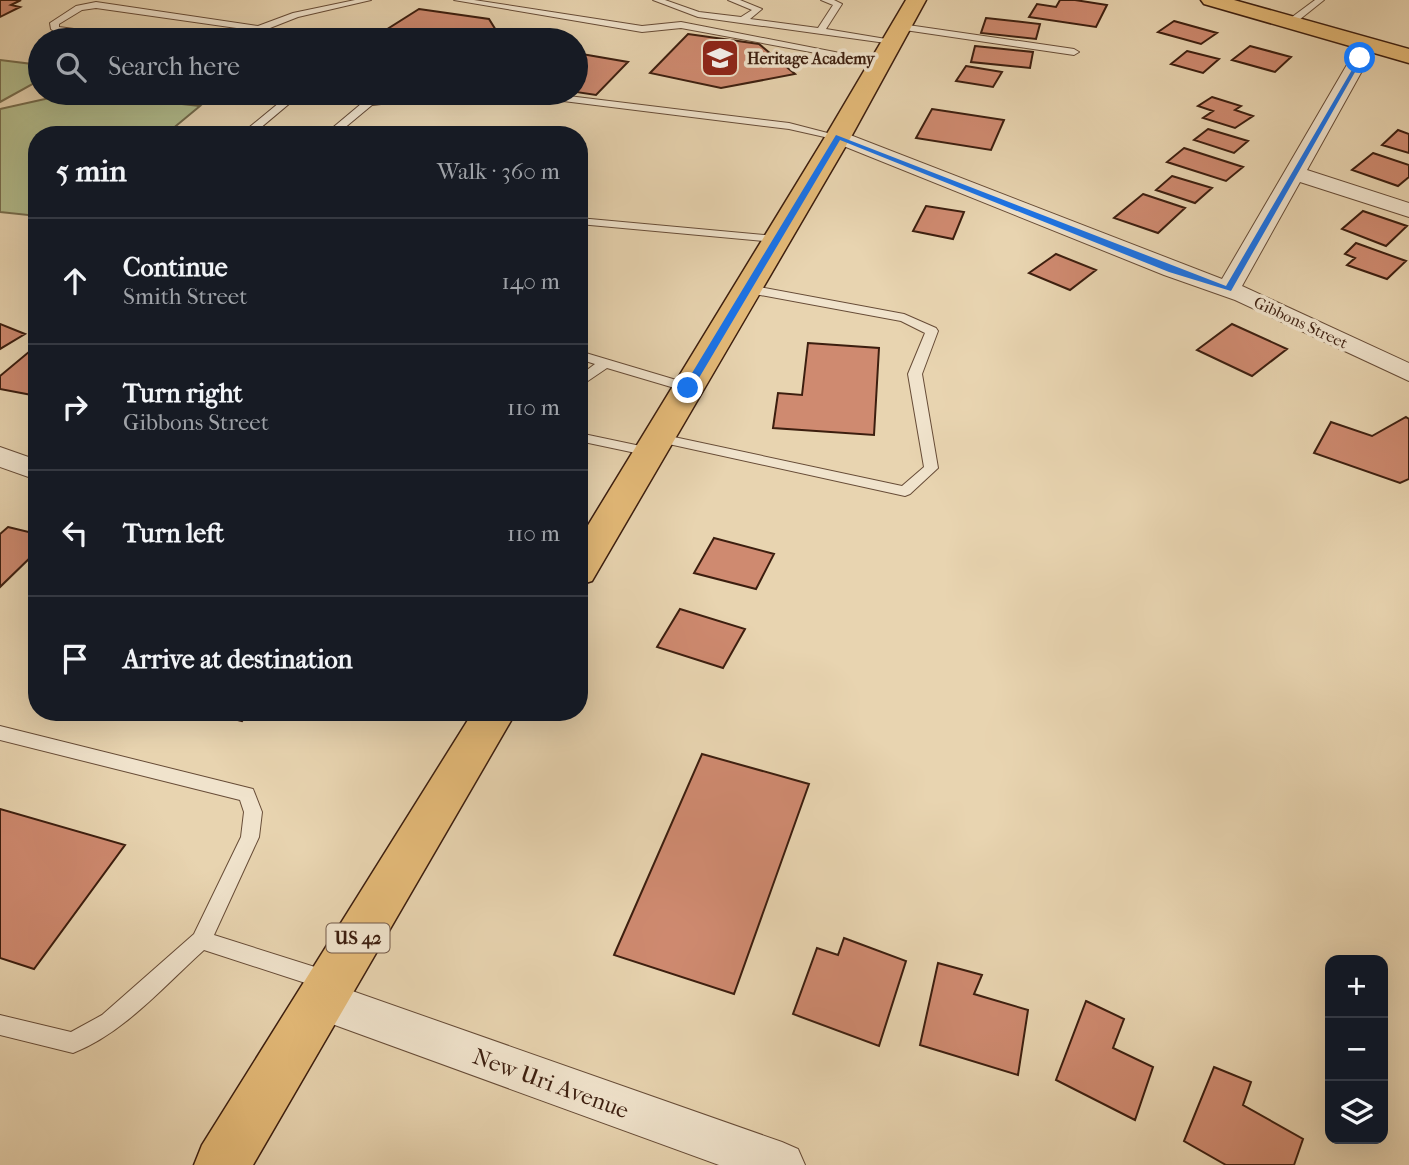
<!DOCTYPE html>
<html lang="en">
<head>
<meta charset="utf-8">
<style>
  body { margin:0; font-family:"IM FELL French Canon",serif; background:#242831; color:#f1f3f6 }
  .controls { position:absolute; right:21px; bottom:21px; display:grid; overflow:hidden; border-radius:14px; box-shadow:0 7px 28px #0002 }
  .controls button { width:63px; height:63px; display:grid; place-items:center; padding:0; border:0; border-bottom:2px solid #363941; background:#171b24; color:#f1f3f6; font:35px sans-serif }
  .stop { position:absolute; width:21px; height:21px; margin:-16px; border:5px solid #1a73e8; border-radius:50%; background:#fff }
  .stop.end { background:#1a73e8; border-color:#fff; box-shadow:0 2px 7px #0008 }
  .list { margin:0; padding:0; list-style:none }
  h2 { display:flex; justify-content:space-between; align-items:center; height:91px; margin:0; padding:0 28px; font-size:30px }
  h2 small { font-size:23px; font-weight:400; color:#9ea1a6 }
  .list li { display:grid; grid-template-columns:46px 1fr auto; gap:21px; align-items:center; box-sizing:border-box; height:126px; padding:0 28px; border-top:2px solid #363941 }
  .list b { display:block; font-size:26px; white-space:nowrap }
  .list p { margin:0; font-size:23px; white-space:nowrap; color:#9ea1a6 }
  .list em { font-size:23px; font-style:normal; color:#9ea1a6 }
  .icon { flex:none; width:38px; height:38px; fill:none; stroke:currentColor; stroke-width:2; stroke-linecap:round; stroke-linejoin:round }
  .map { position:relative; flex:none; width:1409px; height:1165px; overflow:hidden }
  .search { position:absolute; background:#171b24; box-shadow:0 7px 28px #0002; left:28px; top:28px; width:560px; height:77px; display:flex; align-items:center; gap:18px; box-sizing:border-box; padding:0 24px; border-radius:38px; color:#9ea1a6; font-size:26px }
  .panel { position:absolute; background:#171b24; box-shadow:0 7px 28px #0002; left:28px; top:126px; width:560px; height:595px; border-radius:28px }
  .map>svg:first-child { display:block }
  .green { fill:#b4bd8d; stroke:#786e4e; stroke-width:2 }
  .building { fill:#cf8a70; stroke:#3c1e0f; stroke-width:2 }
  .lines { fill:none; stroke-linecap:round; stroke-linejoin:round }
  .lane-casing { stroke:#674c37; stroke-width:2 }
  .street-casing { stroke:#674c37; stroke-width:2 }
  .primary-casing { stroke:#3c1e0f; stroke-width:3 }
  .lane { fill:#f0e3cc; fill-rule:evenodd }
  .street { fill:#f0e3cc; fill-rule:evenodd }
  .primary { fill:#e4ba78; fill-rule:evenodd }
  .route { fill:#1a73e8 }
  .labels { text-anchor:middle; stroke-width:7; stroke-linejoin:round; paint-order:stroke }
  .far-poi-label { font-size:16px; font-weight:bold; fill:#3c1e0f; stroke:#f0e3cc; text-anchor:start }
  .far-street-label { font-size:16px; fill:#3c1e0f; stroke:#f0e3cc }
  .shield { fill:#f0e3cc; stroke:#725948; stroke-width:2 }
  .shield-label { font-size:18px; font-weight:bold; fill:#3c1e0f }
  .near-street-label { font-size:23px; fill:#3c1e0f; stroke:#f0e3cc }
</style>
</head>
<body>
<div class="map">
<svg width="1409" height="1165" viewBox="0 0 1409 1165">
  <rect width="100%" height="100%" fill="#e8d4b0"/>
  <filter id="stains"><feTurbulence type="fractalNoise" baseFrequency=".00286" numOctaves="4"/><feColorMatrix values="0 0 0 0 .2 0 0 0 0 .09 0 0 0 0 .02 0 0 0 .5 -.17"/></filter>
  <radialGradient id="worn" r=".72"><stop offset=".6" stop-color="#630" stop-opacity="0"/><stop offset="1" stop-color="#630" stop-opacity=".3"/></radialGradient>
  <path class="green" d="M0,60L40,65V80L0,102Z
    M91,94L200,106L165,135H37V216L0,212V109L54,97Z"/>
  <path class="building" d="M0,0H21L11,5L20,7L0,17Z
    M1060,0H1075L1107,5L1096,27L1029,17L1037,4L1056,7Z
    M419,9L489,19L502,40H370Z
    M986,18L1040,24L1036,39L981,33Z
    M1174,21L1217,33L1201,44L1158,32Z
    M688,34L759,44L795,74L721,88L650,73Z
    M975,46L1033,52L1030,68L971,62Z
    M1250,46L1291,57L1275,72L1232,60Z
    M1187,51L1219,59L1203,73L1171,64Z
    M576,53L628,62L596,95L576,92Z
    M966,66L1002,72L993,87L956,81Z
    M1212,97L1241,106L1235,110L1253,116L1235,128L1203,118L1213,111L1198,106Z
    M932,109L1004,120L991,150L916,138Z
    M1208,129L1248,141L1234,153L1194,140Z
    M1398,130L1409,134V153L1382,145Z
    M1184,148L1243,167L1226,181L1167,162Z
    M1373,153L1409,165V177L1398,186L1352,170Z
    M1172,176L1212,188L1195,203L1156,190Z
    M1143,194L1185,208L1158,233L1114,218Z
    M926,206L964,212L953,239L913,231Z
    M1363,211L1407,226L1386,246L1342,229Z
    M1356,243L1406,261L1387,279L1347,265L1355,258L1345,254Z
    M1056,254L1096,270L1070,290L1029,273Z
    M0,324L25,334L0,349Z
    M1232,324L1287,349L1252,376L1197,350Z
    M808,343L879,348L874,435L773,428L778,393L802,395Z
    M30,351L37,353V396L0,389V376Z
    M1406,417L1409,419V479L1400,483L1314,453L1331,422L1372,436Z
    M8,527L37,534V551L0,587V534Z
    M714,538L774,554L756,589L694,573Z
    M680,609L745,629L723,668L657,647Z
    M206,712H249L242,721Z
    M702,754L809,784L734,994L614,955Z
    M0,809L125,845L34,969L0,958Z
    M844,938L906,961L879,1046L793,1014L817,948L838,955Z
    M938,963L982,975L974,994L1028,1010L1018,1075L920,1045Z
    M1086,1001L1124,1019L1113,1048L1153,1067L1135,1120L1056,1080Z
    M1214,1067L1251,1082L1243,1105L1303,1139L1294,1165H1226L1184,1141Z"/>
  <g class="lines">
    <defs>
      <path id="lane" d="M355,0H371L298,17L270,28L292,31L298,40H290L286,35L96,8L82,10L59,24V27L133,37L137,40H116L55,32L51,29L50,23L76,6L96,2L258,26L293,13Z
        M454,0H474L642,26L681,22L886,62L881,65L681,28L642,32Z
        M653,0H665L699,12L741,17L752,10L728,0H740L762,9L750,19L818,28L833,5L821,0H834L842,4L826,29L898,41L893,44L698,17Z
        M1315,0H1324L1294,24H1288V20Z
        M901,24L1074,49L1079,52L1074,55L898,29L897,27Z
        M291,93H302L252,135H240Z
        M314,93C333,92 351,99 370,99C399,100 429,92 459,93L454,96L372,105L336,135H324L361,104Z
        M518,93H544L789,123L843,137L838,140L789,129L523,96Z
        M579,218L776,236L782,239L776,242L579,224Z
        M748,285L904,314L936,328L938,331L922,374L938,468L910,494L905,496L655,441L653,438L655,435L660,434L902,486L924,467L908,374L925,333L901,321L744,292L742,289Z
        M579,351L693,385L695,388L688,392L607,368L579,387V376L595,364L579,359Z
        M579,433L650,448L657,452L650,456L579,441Z
        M0,726L253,789L262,812L259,837L214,935L337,974L340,981L337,988L330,991L204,950C164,986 124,1033 73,1053L0,1035V1015L71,1032L102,1015L194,934L241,837L244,812L240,800L0,740Z"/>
      <path id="street" d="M1368,39L1377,44L1307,170L1409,203V217L1300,182L1242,286L1409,363V381L1235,300L1164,275L831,141L828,137L831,133H845L1222,279L1359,44Z
        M0,447L37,460V480L0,467Z
        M321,980L782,1142L798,1149L805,1165H719L321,1020L306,1014L300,1000L306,986Z"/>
      <path id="primary" d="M906,0H926L851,137L592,581L579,585V540L825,137Z
        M1201,0H1234L1409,49V63L1204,4Z
        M473,712H516L253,1165H194L202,1145Z"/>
    </defs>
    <use href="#lane" class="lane-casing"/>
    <use href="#street" class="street-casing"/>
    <use href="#primary" class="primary-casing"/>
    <use href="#lane" class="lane"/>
    <use href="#street" class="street"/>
    <use href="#primary" class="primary"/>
  </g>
  <path class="route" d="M1360,56L1363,58L1231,291L1169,272L840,140L693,388L688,391L683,388L836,135L1226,286Z"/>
  <defs>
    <symbol id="school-square" viewBox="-11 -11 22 22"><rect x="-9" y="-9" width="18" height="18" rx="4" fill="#8f2418" stroke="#f0e3cc"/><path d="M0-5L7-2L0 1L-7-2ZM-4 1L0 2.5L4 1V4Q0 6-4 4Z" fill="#fff"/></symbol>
  </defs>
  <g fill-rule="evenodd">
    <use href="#school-square" x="698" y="36" width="44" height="44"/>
  </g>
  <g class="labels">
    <g class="far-poi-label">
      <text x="747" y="64">Heritage Academy</text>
    </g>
    <g class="far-street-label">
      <text transform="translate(1301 322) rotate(25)" y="6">Gibbons Street</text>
    </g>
    <rect class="shield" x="326.5" y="923.5" width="63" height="29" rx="5"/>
    <g class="shield-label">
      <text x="358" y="944">US 42</text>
    </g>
    <g class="near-street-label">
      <text transform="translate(551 1083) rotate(20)" y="8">New Uri Avenue</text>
    </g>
  </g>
  <rect width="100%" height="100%" filter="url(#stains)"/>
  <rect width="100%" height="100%" fill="url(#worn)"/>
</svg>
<div class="controls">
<button>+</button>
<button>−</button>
<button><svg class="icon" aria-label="layers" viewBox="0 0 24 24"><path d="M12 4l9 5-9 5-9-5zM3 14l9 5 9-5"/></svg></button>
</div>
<div class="stop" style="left:1360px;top:58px"></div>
<div class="stop end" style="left:688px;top:388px"></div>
<div class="search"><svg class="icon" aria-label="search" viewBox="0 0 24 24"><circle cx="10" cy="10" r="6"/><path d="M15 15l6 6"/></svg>Search here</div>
<section class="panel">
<h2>5 min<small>Walk · 360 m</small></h2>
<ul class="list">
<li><svg class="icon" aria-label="ahead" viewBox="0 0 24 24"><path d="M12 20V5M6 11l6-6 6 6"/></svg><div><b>Continue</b><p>Smith Street</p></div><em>140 m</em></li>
<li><svg class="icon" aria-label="right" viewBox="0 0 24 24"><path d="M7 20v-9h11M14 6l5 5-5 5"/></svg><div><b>Turn right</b><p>Gibbons Street</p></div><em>110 m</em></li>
<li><svg class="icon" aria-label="left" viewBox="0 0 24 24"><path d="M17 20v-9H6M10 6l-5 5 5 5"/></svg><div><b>Turn left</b></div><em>110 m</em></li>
<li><svg class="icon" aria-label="arrive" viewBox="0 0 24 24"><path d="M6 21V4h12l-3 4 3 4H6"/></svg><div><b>Arrive at destination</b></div></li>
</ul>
</section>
</div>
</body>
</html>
